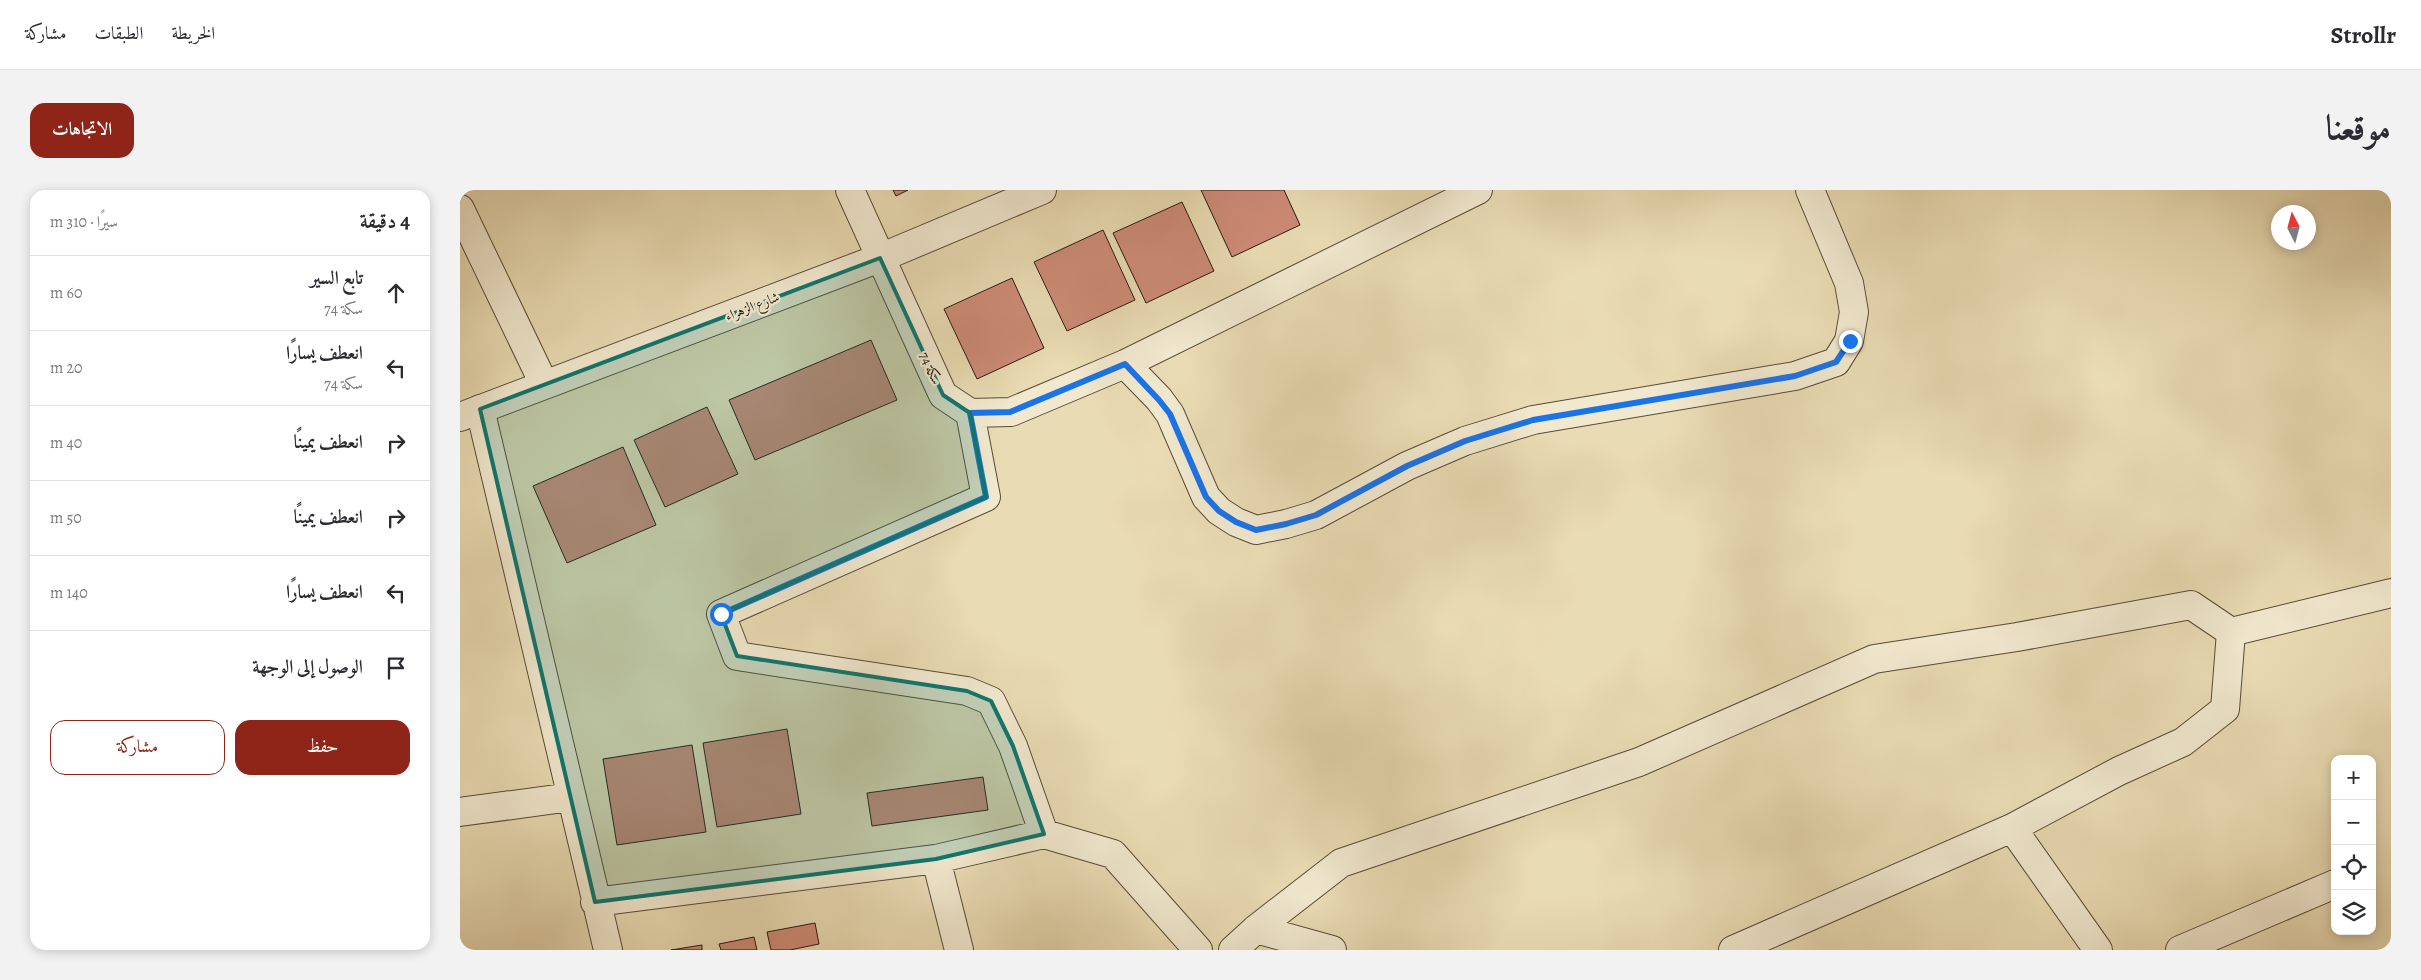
<!DOCTYPE html>
<html lang="ar">
<head>
<meta charset="utf-8">
<style>
  body { margin:0; font-family:Alegreya,Amiri,serif; background:#f2f2f3; color:#2b2b33; direction:rtl }
  .controls { position:absolute; right:15px; bottom:15px; display:grid; overflow:hidden; border-radius:10px; box-shadow:0 2px 12px #0003 }
  .controls button { width:45px; height:45px; display:grid; place-items:center; padding:0; border:0; border-bottom:1px solid #e1e1e2; background:#fff; color:#2b2b33; font:25px sans-serif }
  .compass { position:absolute; left:1811px; top:15px; width:45px; height:45px; border-radius:50%; background:#fff; box-shadow:0 2px 12px #0003; rotate:354deg }
  .stop { position:absolute; width:15px; height:15px; margin:-11px; border:4px solid #1a73e8; border-radius:50%; background:#fff }
  .stop.end { background:#1a73e8; border-color:#fff; box-shadow:0 1px 5px #0008 }
  .list { margin:0; padding:0; list-style:none }
  h2 { display:flex; justify-content:space-between; align-items:center; height:65px; margin:0; padding:0 20px; font-size:21px }
  h2 small { font-size:16px; font-weight:400; color:#7c7c81 }
  .list li { display:grid; grid-template-columns:32px 1fr auto; gap:15px; align-items:center; box-sizing:border-box; height:75px; padding:0 20px; border-top:1px solid #e1e1e2 }
  .list b { display:block; font-size:19px; white-space:nowrap }
  .list p { margin:0; font-size:16px; white-space:nowrap; color:#7c7c81 }
  .list em { font-size:16px; font-style:normal; color:#7c7c81 }
  .actions { display:flex; gap:10px; padding:15px 20px }
  .actions a { flex:1; padding:11px 0; border:1px solid #8f2418; border-radius:15px; text-align:center; font-size:18px; color:#8f2418 }
  .actions .main { background:#8f2418; color:#fff }
  .icon { flex:none; width:28px; height:28px; fill:none; stroke:currentColor; stroke-width:2; stroke-linecap:round; stroke-linejoin:round }
  .map { position:relative; flex:none; width:1931px; height:760px; overflow:hidden; direction:ltr; border-radius:15px }
  header { display:flex; align-items:center; gap:30px; box-sizing:border-box; height:70px; padding:0 25px; background:#fff; border-bottom:1px solid #e1e1e2 }
  header strong { font-size:24px }
  nav { display:flex; gap:28px; margin-inline-start:auto; font-size:18px }
  .intro { display:flex; align-items:center; justify-content:space-between; box-sizing:border-box; height:120px; padding:0 30px }
  h1 { margin:0; font-size:35px }
  .button { padding:12px 22px; border-radius:15px; background:#8f2418; color:#fff; font-size:18px; font-weight:700 }
  main { display:flex; gap:30px; padding:0 30px }
  aside { flex:1; background:#fff; border-radius:15px; box-shadow:0 2px 12px #0003 }
  .map>svg:first-child { display:block }
  .building { fill:#cd8b76; stroke:#271b0e }
  .lines { fill:none; stroke-linecap:round; stroke-linejoin:round }
  .minor-casing { stroke:#584b37; stroke-width:30 }
  .tertiary-casing { stroke:#584b37; stroke-width:30 }
  .minor { stroke:#f1e8ce; stroke-width:28 }
  .tertiary { stroke:#f1e8ce; stroke-width:28 }
  .route { stroke:#1a73e8; stroke-width:6 }
  .marked { fill:#0f766e; fill-opacity:0.2; stroke:#0f766e; stroke-width:4; stroke-linejoin:round }
  .labels { text-anchor:middle; stroke-width:4.5; stroke-linejoin:round; paint-order:stroke }
  .street-label { font-size:14px; fill:#271b0e; stroke:#f1e8ce }
</style>
</head>
<body>
<header>
<strong>Strollr</strong>
<nav><a>الخريطة</a><a>الطبقات</a><a>مشاركة</a></nav>
</header>
<div class="intro"><h1>موقعنا</h1><a class="button">الاتجاهات</a></div>
<main>
<div class="map">
<svg width="1931" height="760" viewBox="0 0 1931 760">
  <rect width="100%" height="100%" fill="#e9dbb3"/>
  <filter id="stains"><feTurbulence type="fractalNoise" baseFrequency=".004" numOctaves="4"/><feColorMatrix values="0 0 0 0 .2 0 0 0 0 .09 0 0 0 0 .02 0 0 0 .5 -.17"/></filter>
  <radialGradient id="worn" r=".72"><stop offset=".6" stop-color="#630" stop-opacity="0"/><stop offset="1" stop-color="#630" stop-opacity=".3"/></radialGradient>
  <path class="building" d="M433,0H448L436,6Z
    M741,0H824L840,35L772,67Z
    M722,12L754,81L686,113L653,43Z
    M643,40L675,110L607,141L574,72Z
    M552,88L584,158L517,189L484,119Z
    M411,150L437,210L295,270L269,210Z
    M247,217L278,284L205,317L174,250Z
    M163,257L196,335L107,373L73,296Z
    M327,539L341,624L257,637L243,553Z
    M232,555L246,642L157,655L143,569Z
    M523,587L528,620L412,636L407,603Z
    M355,733L359,754L330,760H311L307,742Z
    M294,747L297,760H261L259,754Z
    M242,755V760H211Z"/>
  <g class="lines">
    <defs>
      <path id="minor" d="M390,0L483,205L510,223L526,307L261,424L277,466L507,501L531,511L553,556L584,644L653,664L738,760
        M0,19L84,194
        M665,174L699,209L710,224L746,307L759,321L776,332L796,340L826,334L856,325L947,276L1005,251L1073,230L1335,186L1376,172L1389,151L1394,122L1389,93L1350,0
        M20,219L148,760
        M510,223L551,222L665,174L1018,0
        M0,622L111,607
        M1552,638L1638,760
        M476,669L499,760
        M135,712L476,669L584,644
        M796,739L872,760
        M773,760L796,739L881,673L1179,572L1414,469L1557,447L1731,415L1771,442L1931,403
        M1273,760L1552,638L1659,581L1723,552L1765,519L1771,442
        M1720,760L1875,694"/>
      <path id="tertiary" d="M0,227L420,68L582,0"/>
    </defs>
    <use href="#minor" class="minor-casing"/>
    <use href="#tertiary" class="tertiary-casing"/>
    <use href="#minor" class="minor"/>
    <use href="#tertiary" class="tertiary"/>
  </g>
  <g class="lines">
    <path class="route" d="M261,424L526,307L510,223L550,222L665,174L699,210L710,224L746,307L759,321L776,332L796,340L826,334L856,325L947,276L1005,251L1073,230L1335,186L1376,172L1390,151"/>
  </g>
  <path class="marked" d="M420,68L483,205L510,223L526,307L261,424L277,466L507,501L531,511L553,556L584,644L476,669L135,712L20,219Z"/>
  <g class="labels">
    <g class="street-label">
      <text transform="translate(292 116) rotate(-21)" y="5">شارع الزهراء</text>
      <text transform="translate(471 178) rotate(65)" y="5">سكة 74</text>
    </g>
  </g>
  <rect width="100%" height="100%" filter="url(#stains)"/>
  <rect width="100%" height="100%" fill="url(#worn)"/>
</svg>
<div class="controls">
<button>+</button>
<button>−</button>
<button><svg class="icon" aria-label="locate" viewBox="0 0 24 24"><circle cx="12" cy="12" r="6"/><path d="M12 2v4M12 18v4M2 12h4M18 12h4"/></svg></button>
<button><svg class="icon" aria-label="layers" viewBox="0 0 24 24"><path d="M12 4l9 5-9 5-9-5zM3 14l9 5 9-5"/></svg></button>
</div>
<svg class="compass" viewBox="-18 -18 36 36"><path d="M0-13l5 13h-10z" fill="#e53935"/><path d="M0 13l5-13h-10z" fill="#7c7c81"/></svg>
<div class="stop" style="left:261px;top:424px"></div>
<div class="stop end" style="left:1390px;top:151px"></div>
</div>
<aside>
<h2>4 دقيقة<small>سيرًا · 310 m</small></h2>
<ul class="list">
<li><svg class="icon" aria-label="ahead" viewBox="0 0 24 24"><path d="M12 20V5M6 11l6-6 6 6"/></svg><div><b>تابع السير</b><p>سكة 74</p></div><em>60 m</em></li>
<li><svg class="icon" aria-label="left" viewBox="0 0 24 24"><path d="M17 20v-9H6M10 6l-5 5 5 5"/></svg><div><b>انعطف يسارًا</b><p>سكة 74</p></div><em>20 m</em></li>
<li><svg class="icon" aria-label="right" viewBox="0 0 24 24"><path d="M7 20v-9h11M14 6l5 5-5 5"/></svg><div><b>انعطف يمينًا</b></div><em>40 m</em></li>
<li><svg class="icon" aria-label="right" viewBox="0 0 24 24"><path d="M7 20v-9h11M14 6l5 5-5 5"/></svg><div><b>انعطف يمينًا</b></div><em>50 m</em></li>
<li><svg class="icon" aria-label="left" viewBox="0 0 24 24"><path d="M17 20v-9H6M10 6l-5 5 5 5"/></svg><div><b>انعطف يسارًا</b></div><em>140 m</em></li>
<li><svg class="icon" aria-label="arrive" viewBox="0 0 24 24"><path d="M6 21V4h12l-3 4 3 4H6"/></svg><div><b>الوصول إلى الوجهة</b></div></li>
</ul>
<div class="actions"><a class="main">حفظ</a><a>مشاركة</a></div>
</aside>
</main>
</body>
</html>
